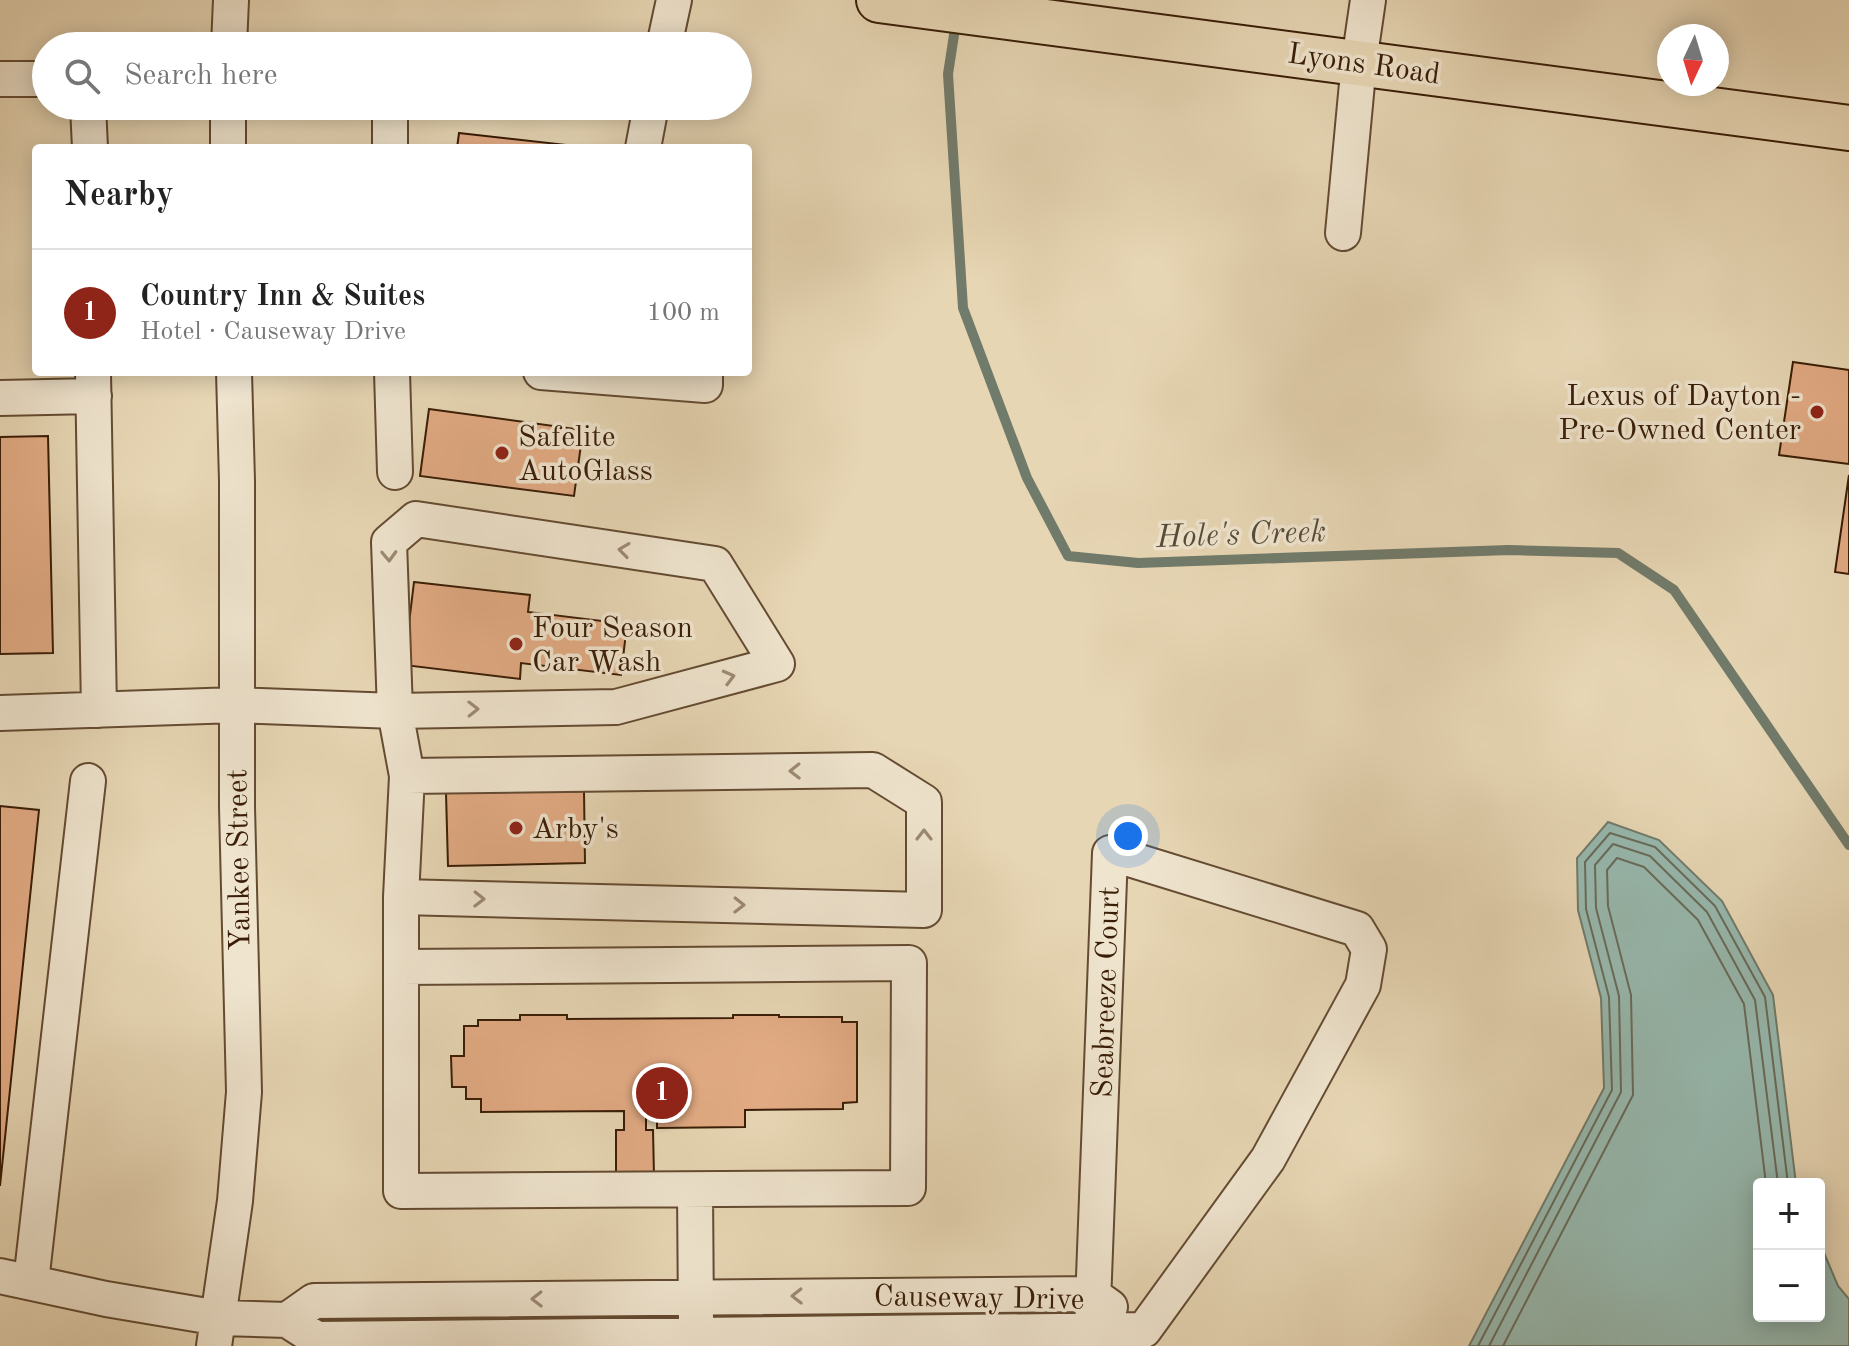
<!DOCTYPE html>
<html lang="en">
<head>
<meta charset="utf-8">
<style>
  body { margin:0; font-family:"Old Standard TT",serif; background:#f2f2f2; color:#222 }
  .controls { position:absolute; right:24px; bottom:24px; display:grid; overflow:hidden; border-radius:8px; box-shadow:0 4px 20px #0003 }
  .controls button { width:72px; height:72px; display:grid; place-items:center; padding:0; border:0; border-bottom:2px solid #e0e0e0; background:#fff; color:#222; font:40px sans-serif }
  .compass { position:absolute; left:1657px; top:24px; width:72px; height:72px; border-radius:50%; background:#fff; box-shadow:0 4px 20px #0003; rotate:184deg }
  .you { position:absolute; left:1128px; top:836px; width:28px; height:28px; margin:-20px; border:6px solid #fff; border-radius:50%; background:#1a73e8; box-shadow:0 0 0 12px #1a73e833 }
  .badge { display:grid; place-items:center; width:52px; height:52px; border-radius:50%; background:#8f2418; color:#fff; font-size:26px; font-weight:700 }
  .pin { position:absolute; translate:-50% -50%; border:4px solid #fff; box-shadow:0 2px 8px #0006 }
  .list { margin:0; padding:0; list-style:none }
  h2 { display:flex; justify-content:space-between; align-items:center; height:104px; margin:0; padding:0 32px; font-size:34px }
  h2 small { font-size:26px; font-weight:400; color:#767676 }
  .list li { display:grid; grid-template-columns:52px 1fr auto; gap:24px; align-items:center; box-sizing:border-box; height:128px; padding:0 32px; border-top:2px solid #e0e0e0 }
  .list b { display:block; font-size:30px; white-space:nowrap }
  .list p { margin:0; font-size:26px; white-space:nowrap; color:#767676 }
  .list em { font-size:26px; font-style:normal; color:#767676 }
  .icon { flex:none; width:44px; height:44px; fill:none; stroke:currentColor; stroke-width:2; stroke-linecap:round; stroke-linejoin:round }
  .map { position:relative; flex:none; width:1849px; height:1346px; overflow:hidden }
  .search { position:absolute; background:#fff; box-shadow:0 4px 20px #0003; left:32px; top:32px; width:720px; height:88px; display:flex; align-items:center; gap:20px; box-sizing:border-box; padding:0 28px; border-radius:44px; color:#767676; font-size:30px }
  .panel { position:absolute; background:#fff; box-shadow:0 4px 20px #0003; left:32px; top:144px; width:720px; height:232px; border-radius:8px }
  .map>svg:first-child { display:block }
  .water { fill:#97b9af; stroke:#717b6b; stroke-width:2 }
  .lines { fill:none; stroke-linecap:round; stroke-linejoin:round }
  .shore { stroke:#686b5a; stroke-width:2 }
  .stream { stroke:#717b6b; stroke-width:10 }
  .building { fill:#e2ab84; stroke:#391d06; stroke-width:2 }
  .minor-casing { stroke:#644b32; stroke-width:38 }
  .major-casing { stroke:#391d06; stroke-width:48 }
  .minor { stroke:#efe4ce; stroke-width:34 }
  .major { stroke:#e7d6b4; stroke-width:44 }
  .oneway { stroke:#9d8a74 }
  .poi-dot { fill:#8f2418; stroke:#efe4ce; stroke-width:3 }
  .labels { text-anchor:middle; stroke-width:7; stroke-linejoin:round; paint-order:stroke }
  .street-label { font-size:30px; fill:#391d06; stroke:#efe4ce }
  .poi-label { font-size:30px; fill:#391d06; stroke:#efe4ce; text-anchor:start }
  .water-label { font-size:32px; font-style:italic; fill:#554c39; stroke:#efe4ce }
</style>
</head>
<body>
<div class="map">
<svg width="1849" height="1346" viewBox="0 0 1849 1346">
  <rect width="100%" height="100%" fill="#e7d6b4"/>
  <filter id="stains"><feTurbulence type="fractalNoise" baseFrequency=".0025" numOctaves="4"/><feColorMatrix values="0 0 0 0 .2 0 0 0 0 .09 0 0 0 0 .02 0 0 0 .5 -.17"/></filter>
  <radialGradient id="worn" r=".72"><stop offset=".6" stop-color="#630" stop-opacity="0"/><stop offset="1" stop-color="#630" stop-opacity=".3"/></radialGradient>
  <path class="water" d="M1608,822L1659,840L1722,901L1773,995L1796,1184H1759V1316H1819V1241L1838,1286L1849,1299V1346H1469L1604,1088L1601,998L1578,910L1577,858Z"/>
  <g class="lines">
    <path class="shore" d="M1478,1346L1612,1090L1609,997L1586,909L1585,862L1610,833L1655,847L1715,906L1765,997L1788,1184
      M1489,1346L1621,1092L1619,996L1596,908L1595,865L1613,844L1650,856L1707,912L1755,1000L1778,1184
      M1503,1346L1633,1095L1631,995L1608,906L1607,870L1617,858L1644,867L1698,920L1744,1004L1766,1184"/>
    <path class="stream" d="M956,22L948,74L963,308L1027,478L1068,556L1138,563L1509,550L1618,553L1674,590L1849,845"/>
  </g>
  <path class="building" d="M459,133L567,145L566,148H457Z
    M1793,362L1849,370V464L1779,455Z
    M429,409L583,430L574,496L420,476Z
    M48,436L53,653L0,654V437Z
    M1849,475V574L1835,572Z
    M414,582L530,595L528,612L627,624L621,675L521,663L520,679L404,665Z
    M584,791L585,863L448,866L446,793Z
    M0,806L39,810L0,1186Z
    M520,1015H567V1019L733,1018V1015H779V1017H842V1022H857V1102L843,1103V1109L745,1110V1127L657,1128V1110L646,1111V1130H653L654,1176L616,1177V1130H624V1111L481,1112V1099H466V1087H452L451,1056H464V1026H478V1020H520Z"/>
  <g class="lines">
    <defs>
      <path id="minor" d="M229,46L231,0
        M664,46L674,0
        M0,79H46
        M88,106L90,148
        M228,106V148
        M390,106V148
        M643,148L651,106
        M1343,233L1359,62L1368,0
        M93,372L99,710
        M392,372L395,472
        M541,372L705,385V372
        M0,398L94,396
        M0,713L236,705L395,711L616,707L777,664L715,564L416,519L389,542L395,711L407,776L401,897V1191L908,1188L909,963L401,967
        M401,897L924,910V802L873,770L407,776
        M695,1190L696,1321
        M0,1276L106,1299L219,1318L287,1320L317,1339L1144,1330
        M31,1282L88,781
        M287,1320L314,1301L1092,1294L1110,1307
        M1092,1330L1110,853L1357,929L1369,949L1363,985L1268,1159L1144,1330
        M214,1346L235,1201L244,1092L237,807V481L234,372"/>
      <path id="major" d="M879,0L1849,128"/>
    </defs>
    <use href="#minor" class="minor-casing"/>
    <use href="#major" class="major-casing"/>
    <use href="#minor" class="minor"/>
    <use href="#major" class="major"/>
  </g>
  <defs><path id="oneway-chevron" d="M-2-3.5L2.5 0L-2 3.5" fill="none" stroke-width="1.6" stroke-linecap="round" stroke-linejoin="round" transform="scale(2)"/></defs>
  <g class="oneway">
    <use href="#oneway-chevron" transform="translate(624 550) rotate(-172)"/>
    <use href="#oneway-chevron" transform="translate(389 556) rotate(88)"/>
    <use href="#oneway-chevron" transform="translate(729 677) rotate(-15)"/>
    <use href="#oneway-chevron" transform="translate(473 709) rotate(-1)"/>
    <use href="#oneway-chevron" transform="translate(795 771) rotate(179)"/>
    <use href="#oneway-chevron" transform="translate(924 835) rotate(-90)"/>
    <use href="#oneway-chevron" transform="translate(479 899) rotate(1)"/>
    <use href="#oneway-chevron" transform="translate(739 905) rotate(1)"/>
    <use href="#oneway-chevron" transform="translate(797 1296) rotate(179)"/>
    <use href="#oneway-chevron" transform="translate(537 1299) rotate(179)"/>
  </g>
  <g class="poi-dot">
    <circle cx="1817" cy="412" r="8"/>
    <circle cx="502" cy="453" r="8"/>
    <circle cx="516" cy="644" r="8"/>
    <circle cx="516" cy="828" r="8"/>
  </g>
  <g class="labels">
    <g class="street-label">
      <text transform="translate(1364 63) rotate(8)" y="10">Lyons Road</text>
      <text transform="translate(238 860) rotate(-91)" y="10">Yankee Street</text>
      <text transform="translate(1105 992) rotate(-88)" y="10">Seabreeze Court</text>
      <text transform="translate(979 1297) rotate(1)" y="10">Causeway Drive</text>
    </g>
    <g class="poi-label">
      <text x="1801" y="405" text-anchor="end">Lexus of Dayton -<tspan x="1801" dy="34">Pre-Owned Center</tspan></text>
      <text x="518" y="446">Safelite<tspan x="518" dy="34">AutoGlass</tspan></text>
      <text x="532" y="637">Four Season<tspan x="532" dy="34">Car Wash</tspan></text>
      <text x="532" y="838">Arby's</text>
    </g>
    <g class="water-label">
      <text transform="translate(1241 533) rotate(-2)" y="11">Hole's Creek</text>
    </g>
  </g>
  <rect width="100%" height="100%" filter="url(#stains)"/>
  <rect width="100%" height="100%" fill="url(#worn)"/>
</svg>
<div class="controls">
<button>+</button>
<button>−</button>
</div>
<svg class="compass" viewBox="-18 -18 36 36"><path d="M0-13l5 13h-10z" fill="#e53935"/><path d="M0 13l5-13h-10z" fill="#767676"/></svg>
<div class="you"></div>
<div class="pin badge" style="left:662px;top:1093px">1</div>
<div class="search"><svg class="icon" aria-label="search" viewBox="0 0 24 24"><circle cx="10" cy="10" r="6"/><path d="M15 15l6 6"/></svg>Search here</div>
<section class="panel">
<h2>Nearby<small></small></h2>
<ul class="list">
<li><span class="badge">1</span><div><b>Country Inn &amp; Suites</b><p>Hotel · Causeway Drive</p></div><em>100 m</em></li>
</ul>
</section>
</div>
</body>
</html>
